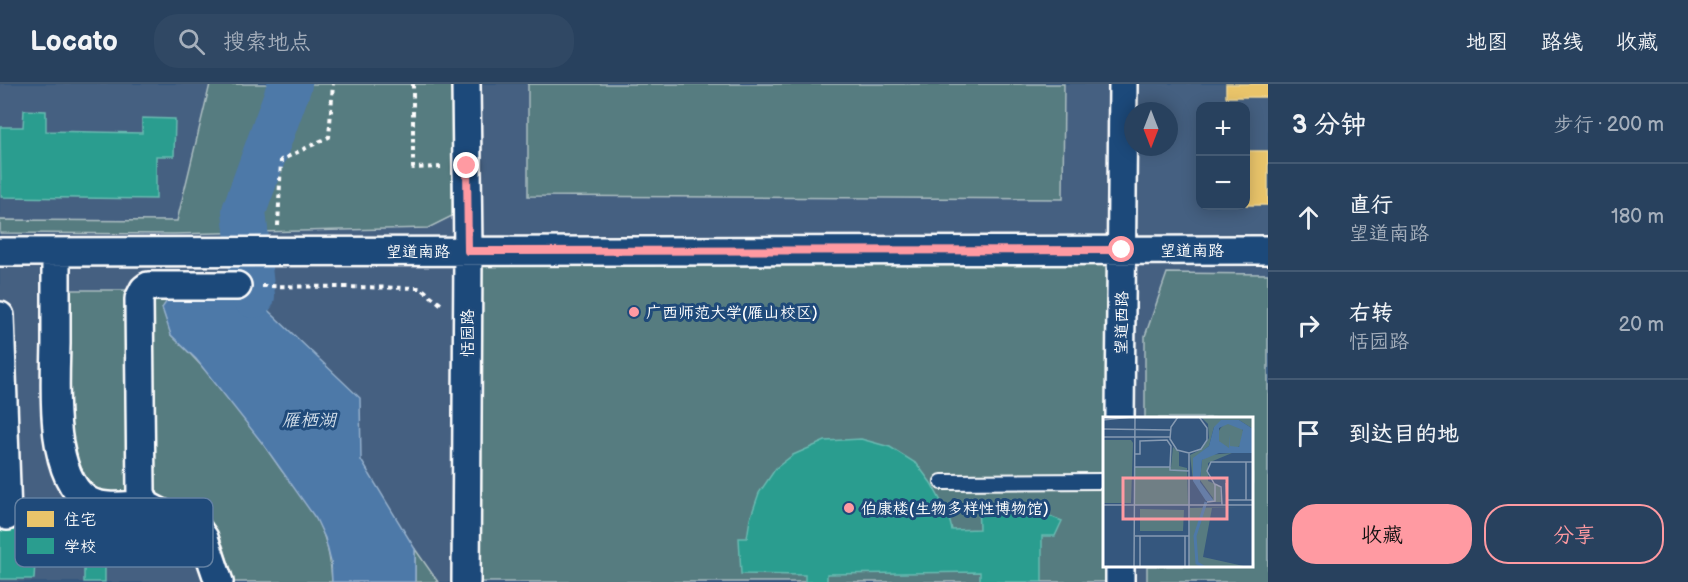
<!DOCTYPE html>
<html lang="zh">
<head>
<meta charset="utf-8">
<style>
  body { margin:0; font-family:"Balsamiq Sans","LXGW WenKai TC",sans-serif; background:#304864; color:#f1f3f6 }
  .controls { position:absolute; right:18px; top:18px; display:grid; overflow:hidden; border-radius:12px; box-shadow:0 3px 15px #0003 }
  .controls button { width:54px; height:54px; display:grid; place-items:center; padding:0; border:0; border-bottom:2px solid #445a73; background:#28415e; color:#f1f3f6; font:30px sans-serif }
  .compass { position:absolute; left:1124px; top:18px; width:54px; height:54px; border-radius:50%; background:#28415e; box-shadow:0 3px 15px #0003; rotate:180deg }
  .stop { position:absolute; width:18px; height:18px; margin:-14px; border:4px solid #ff9aa2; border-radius:50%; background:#fff }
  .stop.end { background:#ff9aa2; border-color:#fff; box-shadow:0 2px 6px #0008 }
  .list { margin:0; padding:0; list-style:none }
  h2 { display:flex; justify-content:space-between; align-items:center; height:78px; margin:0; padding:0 24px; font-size:26px }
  h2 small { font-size:20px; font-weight:400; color:#a5afbc }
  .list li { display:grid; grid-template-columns:39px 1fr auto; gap:18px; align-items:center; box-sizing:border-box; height:108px; padding:0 24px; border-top:2px solid #445a73 }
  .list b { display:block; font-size:22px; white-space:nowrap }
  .list p { margin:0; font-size:20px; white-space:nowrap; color:#a5afbc }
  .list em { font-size:20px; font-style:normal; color:#a5afbc }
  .actions { display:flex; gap:12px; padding:18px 24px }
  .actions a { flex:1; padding:14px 0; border:2px solid #ff9aa2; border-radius:24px; text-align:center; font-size:21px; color:#ff9aa2 }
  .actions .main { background:#ff9aa2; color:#111 }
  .icon { flex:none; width:33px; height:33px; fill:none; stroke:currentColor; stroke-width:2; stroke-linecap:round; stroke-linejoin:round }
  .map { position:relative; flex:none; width:1268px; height:498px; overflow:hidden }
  header { display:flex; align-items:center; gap:36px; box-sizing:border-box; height:84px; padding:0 30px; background:#28415e; border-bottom:2px solid #445a73 }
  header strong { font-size:28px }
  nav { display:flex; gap:33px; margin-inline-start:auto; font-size:21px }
  .search { width:420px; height:54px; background:#304864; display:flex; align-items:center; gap:15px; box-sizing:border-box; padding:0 21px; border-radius:24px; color:#a5afbc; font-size:22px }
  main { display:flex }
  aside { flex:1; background:#28415e }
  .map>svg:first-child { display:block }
  .built { fill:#456081; fill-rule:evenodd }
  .green { fill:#577b80; stroke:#abbdc0; stroke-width:1.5 }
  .water { fill:#4d79a8; stroke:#94afcb; stroke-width:1.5 }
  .homes { fill:#e9c46a; stroke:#f0d697; stroke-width:1.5 }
  .schools { fill:#2a9d8f; stroke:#6abab1; stroke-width:1.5 }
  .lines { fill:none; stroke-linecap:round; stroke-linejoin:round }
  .river { stroke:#4d79a8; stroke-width:44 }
  .service-casing { stroke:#fff; stroke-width:18 }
  .minor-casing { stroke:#fff; stroke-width:32 }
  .path { stroke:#fff; stroke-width:4; stroke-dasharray:4.5 4.5; stroke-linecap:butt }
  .service { stroke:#1f4a7a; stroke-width:14 }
  .minor { stroke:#1f4a7a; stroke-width:27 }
  .route { stroke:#ff9aa2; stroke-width:8 }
  .poi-dot { fill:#ff9aa2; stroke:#1f4a7a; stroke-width:2 }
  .labels { text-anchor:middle; stroke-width:6; stroke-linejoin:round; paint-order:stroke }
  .street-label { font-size:16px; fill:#fff; stroke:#1f4a7a }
  .poi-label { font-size:16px; fill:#fff; stroke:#1f4a7a; text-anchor:start }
  .water-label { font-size:18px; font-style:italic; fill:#d2dee9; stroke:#1f4a7a }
  .inset-river { fill:none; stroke:#4d79a8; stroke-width:3 }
  .inset-road { fill:none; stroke:#869ab2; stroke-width:1.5 }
  .view { fill:#ff9aa2; fill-opacity:0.15; stroke:#ff9aa2; stroke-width:3 }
  .inset-edge { fill:none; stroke:#fff; stroke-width:3 }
  .key { fill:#1f4a7a; stroke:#6280a2; stroke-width:1.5 }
  .key-label { font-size:16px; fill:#fff }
</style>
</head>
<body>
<header>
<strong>Locato</strong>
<div class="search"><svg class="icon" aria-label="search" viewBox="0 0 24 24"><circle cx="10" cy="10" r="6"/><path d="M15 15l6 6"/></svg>搜索地点</div>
<nav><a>地图</a><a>路线</a><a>收藏</a></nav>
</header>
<main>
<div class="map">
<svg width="1268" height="498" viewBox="0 0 1268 498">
  <rect width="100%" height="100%" fill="#35577e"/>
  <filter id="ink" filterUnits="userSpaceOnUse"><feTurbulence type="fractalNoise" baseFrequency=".0167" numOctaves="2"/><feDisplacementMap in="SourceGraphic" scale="12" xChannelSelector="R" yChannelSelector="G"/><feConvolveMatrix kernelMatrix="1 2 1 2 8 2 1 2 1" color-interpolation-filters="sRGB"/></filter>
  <g filter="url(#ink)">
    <path class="built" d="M0,0H1268V498H0ZM1200,22H1246V122H1200ZM1133,27H1169V63H1133ZM1104,334H1252V482H1104Z"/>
    <path class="green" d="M210,0H453L452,132L428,144L173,150L0,149V136L177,137Z
      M528,0H1064L1063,115L528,112Z
      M1122,166L1120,334H1104V482H1120V498H466L468,167Z
      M1167,189L1268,190V498H1147V482H1252V334H1145V252Z
      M65,206H198L171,251C213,290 249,339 282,387C294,402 308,418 317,436C327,455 331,476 332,498H234L223,461L195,424L163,415H108L83,404L70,377Z
      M415,465L438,498H415Z"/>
    <path class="water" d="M198,206L253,212L360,314L361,376L415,465V498H332L331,478L325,454L316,435L263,360L196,275L171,251L162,224L171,211Z"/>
    <path class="homes" d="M1226,0H1268V13H1226Z
      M1246,67H1268V121H1246Z"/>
    <path class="schools" d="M24,26L46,27V47L142,49V34L175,35L174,72H156V115L1,113L0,43H23Z
      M861,355L890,363L917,380L931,399L948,430L952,446L979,445L978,417L1008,420L1040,428L1062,437L1055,452H1042V498H980V488L827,490V498H805V491L741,490L739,454H747L750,435L759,409L776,384L793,371L825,357Z
      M112,427L111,441H125L123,479L105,478V498H84V479L35,478L34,495H0V443L81,441L82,428Z"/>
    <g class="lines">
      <path class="river" d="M253,212L244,127L290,0"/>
      <defs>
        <path id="service" d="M942,398L1104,397"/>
        <path id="minor" d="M0,168L1268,166
          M56,168C56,198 56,229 56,260C55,301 49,390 87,416C102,426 128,421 146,421
          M0,232L7,432
          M1120,334L1123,0
          M1120,482V498
          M219,498L204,454L196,443L183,434L165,431L146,421L141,409L139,215L144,205L148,202H237
          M466,498L468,167L466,0"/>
      </defs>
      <use href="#service" class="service-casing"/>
      <use href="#minor" class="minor-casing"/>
      <path class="path" d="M413,0V84L441,83
        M278,142L281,76L329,53L333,0
        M262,202L421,204L443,222"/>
      <use href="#service" class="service"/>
      <use href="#minor" class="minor"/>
    </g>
  </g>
  <g class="lines" filter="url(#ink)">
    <path class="route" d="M467,82L468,167L1122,166"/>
  </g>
  <g class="poi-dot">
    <circle cx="634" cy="228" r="6"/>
    <circle cx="849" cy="424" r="6"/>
  </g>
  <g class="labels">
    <g class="street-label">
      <text x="1192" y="172">望道南路</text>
      <text x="418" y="173">望道南路</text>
      <text transform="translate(1121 239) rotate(-89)" y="6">望道西路</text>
      <text transform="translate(467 249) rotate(-90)" y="6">恬园路</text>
    </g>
    <g class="poi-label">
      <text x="646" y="234">广西师范大学(雁山校区)</text>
      <text x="861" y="430">伯康楼(生物多样性博物馆)</text>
    </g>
    <g class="water-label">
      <text x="309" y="342">雁栖湖</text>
    </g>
  </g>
  <g transform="translate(1103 333)">
    <rect width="150" height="150" fill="#35577e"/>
    <path d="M98,0H150V12L136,3L111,10L106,29L90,42V64L87,38L99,32L106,21L105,7ZM115 19a13 13 0 1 1 26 0a13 13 0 1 1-26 0ZM0,23H28L30,26L28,86H0ZM70,30L76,35V49L84,51L85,88H32V50H68ZM129,36L105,46V64L117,69L118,85H108L110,81L97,63L99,43L105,38ZM136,90L109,91L100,140L145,150H86L87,91ZM37,92L81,93L80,114H37Z" fill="#577b80"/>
    <path d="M118,3H136L150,12V36H116L99,43L97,65L111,84H103L90,64V41L106,29L111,10ZM125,7L140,13L136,30L127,29V18L126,31L116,24V11Z" fill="#4d79a8" fill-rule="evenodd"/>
    <path class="inset-river" d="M101,150L94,146L92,119L103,85"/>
    <path class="inset-road" d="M75,0L68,10L67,22L74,33L86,36L98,32L104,23V11L96,0M0,3L29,0M0,12L67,13M0,20H67M86,36V150M32,37H37V24L64,23L68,29L67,50H32M67,50V53L86,54M123,66L124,83H150M112,67L118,70L119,88M143,83V45M104,85L112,84V68L104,54L108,45H150M0,88H150M32,119H86M82,119V150M31,150L32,0M37,150V119"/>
    <path class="view" d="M20,61H124V102H20Z"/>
    <rect width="150" height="150" class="inset-edge"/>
  </g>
  <rect x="15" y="414" width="198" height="69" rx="9" class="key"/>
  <rect x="27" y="427" width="27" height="16" fill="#e9c46a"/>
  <rect x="27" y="454" width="27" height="16" fill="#2a9d8f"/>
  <g class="key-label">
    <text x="64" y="441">住宅</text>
    <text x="64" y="468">学校</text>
  </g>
</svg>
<div class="controls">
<button>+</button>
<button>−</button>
</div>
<svg class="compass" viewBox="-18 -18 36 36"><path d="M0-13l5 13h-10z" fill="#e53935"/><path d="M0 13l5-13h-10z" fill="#a5afbc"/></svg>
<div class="stop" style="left:1122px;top:166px"></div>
<div class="stop end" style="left:467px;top:82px"></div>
</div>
<aside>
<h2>3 分钟<small>步行 · 200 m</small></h2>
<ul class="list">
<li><svg class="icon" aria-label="ahead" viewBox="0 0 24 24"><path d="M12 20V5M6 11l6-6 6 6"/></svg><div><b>直行</b><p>望道南路</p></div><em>180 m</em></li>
<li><svg class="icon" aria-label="right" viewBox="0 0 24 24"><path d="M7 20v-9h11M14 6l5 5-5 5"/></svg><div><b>右转</b><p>恬园路</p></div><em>20 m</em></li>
<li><svg class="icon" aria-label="arrive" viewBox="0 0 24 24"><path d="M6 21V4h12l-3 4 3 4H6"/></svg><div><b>到达目的地</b></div></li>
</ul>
<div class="actions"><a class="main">收藏</a><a>分享</a></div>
</aside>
</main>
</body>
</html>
